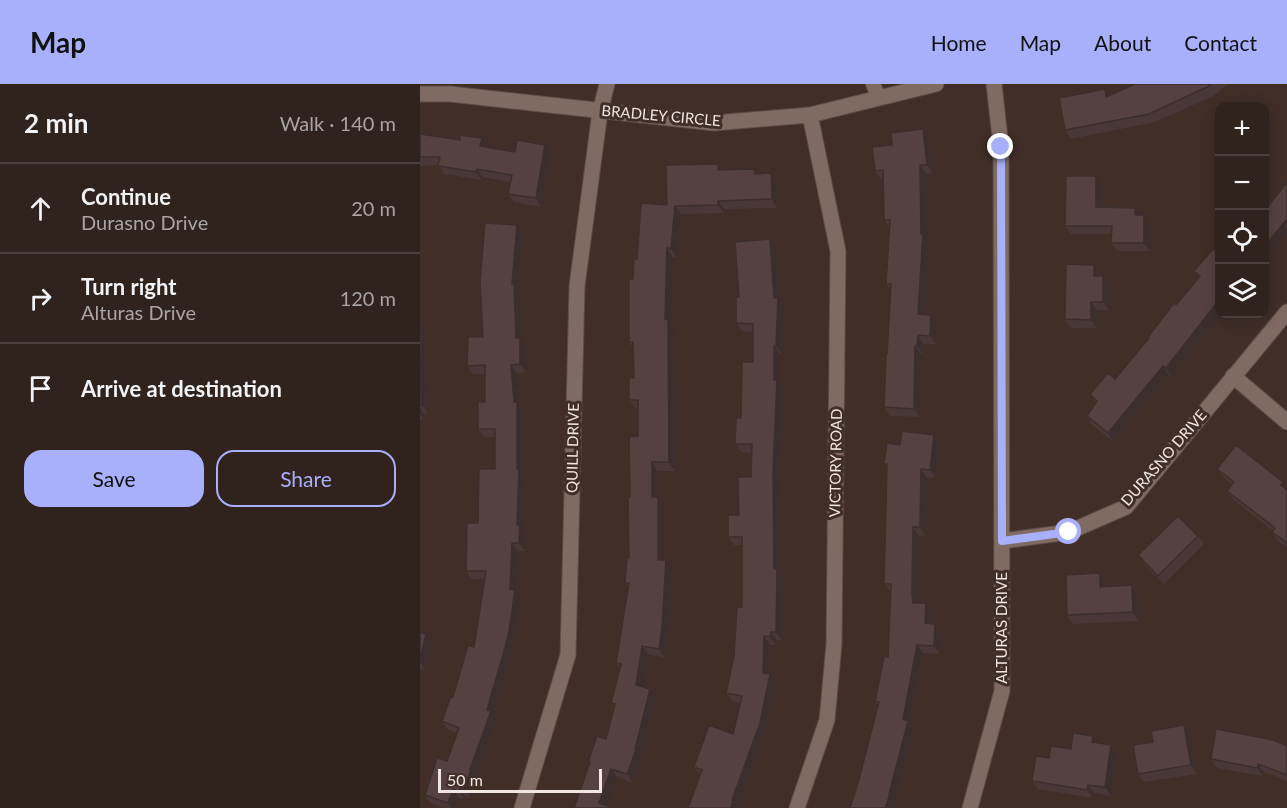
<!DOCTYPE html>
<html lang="en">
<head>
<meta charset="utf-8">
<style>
  body { margin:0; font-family:Lato,sans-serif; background:#3c2f2a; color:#f1f3f6 }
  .controls { position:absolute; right:18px; top:18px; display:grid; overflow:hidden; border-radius:12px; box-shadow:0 3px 15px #0003 }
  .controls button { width:54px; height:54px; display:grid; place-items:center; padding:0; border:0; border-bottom:2px solid #4b3f3b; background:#30221d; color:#f1f3f6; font:30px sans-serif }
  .scale { position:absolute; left:18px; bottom:15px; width:164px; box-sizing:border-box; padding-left:6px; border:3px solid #f1e6e1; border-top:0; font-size:16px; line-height:21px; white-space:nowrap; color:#f1e6e1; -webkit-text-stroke:4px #402e27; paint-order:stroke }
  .stop { position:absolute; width:18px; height:18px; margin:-14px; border:4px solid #a8b0fc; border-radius:50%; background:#fff }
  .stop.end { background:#a8b0fc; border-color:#fff; box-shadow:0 2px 6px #0008 }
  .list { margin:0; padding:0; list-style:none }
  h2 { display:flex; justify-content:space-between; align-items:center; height:78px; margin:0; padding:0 24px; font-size:26px }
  h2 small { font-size:20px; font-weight:400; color:#a8a4a4 }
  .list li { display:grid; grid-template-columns:39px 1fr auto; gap:18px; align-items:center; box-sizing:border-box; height:90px; padding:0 24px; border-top:2px solid #4b3f3b }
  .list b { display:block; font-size:22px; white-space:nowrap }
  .list p { margin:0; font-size:20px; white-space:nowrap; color:#a8a4a4 }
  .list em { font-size:20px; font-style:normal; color:#a8a4a4 }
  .actions { display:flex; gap:12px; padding:18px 24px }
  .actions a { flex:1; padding:14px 0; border:2px solid #a8b0fc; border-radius:18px; text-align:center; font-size:21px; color:#a8b0fc }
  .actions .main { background:#a8b0fc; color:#111 }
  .icon { flex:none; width:33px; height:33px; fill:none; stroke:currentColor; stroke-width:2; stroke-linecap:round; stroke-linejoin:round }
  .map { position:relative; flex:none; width:867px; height:724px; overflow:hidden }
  header { display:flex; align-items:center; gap:36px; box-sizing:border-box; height:84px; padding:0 30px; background:#a8b0fc; color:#111 }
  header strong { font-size:28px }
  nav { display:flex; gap:33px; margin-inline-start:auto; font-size:21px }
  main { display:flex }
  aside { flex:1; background:#30221d }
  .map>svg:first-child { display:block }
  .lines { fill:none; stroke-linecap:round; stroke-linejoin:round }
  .lane-casing { stroke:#5b4c46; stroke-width:16 }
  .street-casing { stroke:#5b4c46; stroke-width:17 }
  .lane { stroke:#7f6b62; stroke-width:14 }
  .street { stroke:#7f6b62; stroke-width:15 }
  .wall { fill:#493837 }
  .shaded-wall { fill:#3c2e2d }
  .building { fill:#554140; stroke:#3c2e2d; stroke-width:1.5 }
  .route { stroke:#a8b0fc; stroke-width:8 }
  .labels { text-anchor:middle; stroke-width:6; stroke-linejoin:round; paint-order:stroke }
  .street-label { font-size:15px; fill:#f1e6e1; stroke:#402e27 }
</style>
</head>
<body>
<header>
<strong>Map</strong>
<nav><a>Home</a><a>Map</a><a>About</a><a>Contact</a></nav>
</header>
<main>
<aside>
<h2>2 min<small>Walk · 140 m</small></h2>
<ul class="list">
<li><svg class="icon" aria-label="ahead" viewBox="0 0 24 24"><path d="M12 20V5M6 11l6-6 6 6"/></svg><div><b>Continue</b><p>Durasno Drive</p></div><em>20 m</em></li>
<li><svg class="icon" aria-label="right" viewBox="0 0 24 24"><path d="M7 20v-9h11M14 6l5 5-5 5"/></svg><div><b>Turn right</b><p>Alturas Drive</p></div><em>120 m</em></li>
<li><svg class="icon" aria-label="arrive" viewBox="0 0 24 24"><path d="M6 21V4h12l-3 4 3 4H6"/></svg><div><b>Arrive at destination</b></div></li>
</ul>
<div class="actions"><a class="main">Save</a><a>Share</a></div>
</aside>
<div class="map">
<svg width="867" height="724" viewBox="0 0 867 724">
  <rect width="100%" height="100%" fill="#402e27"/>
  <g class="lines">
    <defs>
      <path id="lane" d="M453,0L459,14"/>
      <path id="street" d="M0,10H30L294,39L390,31L516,0
        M813,292L867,338
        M582,457L649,448L706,423L867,228
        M102,724L148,571L157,202L180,28L187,0
        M377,724L407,636L414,560L418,167L390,31
        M550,724L582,607L581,63L574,0"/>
    </defs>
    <use href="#lane" class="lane-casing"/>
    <use href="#street" class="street-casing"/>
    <use href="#lane" class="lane"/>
    <use href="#street" class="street"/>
  </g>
  <path class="wall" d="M715,0H808L793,12L735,38L651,55L645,46L689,12Z
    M0,50L95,68L130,69L121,123L94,118L88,110L90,98L62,93V96L24,90L18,81L0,82Z
    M509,53L513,89L506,90L507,156L509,159L504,230L511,231L517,239L516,260H503V270H501L500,333L470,332L464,323L471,206L466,200L470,144L464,136L463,95H461L455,87L472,61Z
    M302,86L338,89L357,98V124L304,125V129L261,130L257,173H253L251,239L254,243L255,387H237L238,413L244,421V476L252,485L248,552L245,574L228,570L222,603L236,613L221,673L222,674L213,699L197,693L154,724L169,680L168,678L186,655L194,623L191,619L200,585L196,579L209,504L205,499L209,474L210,413L218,352V324H215L209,316L214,294L213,264L209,258L213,195L217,175L247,121Z
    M676,92L681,101V123L724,131L730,139V167H697L691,159L692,150H651L645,142Z
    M103,150L98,205L100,208L102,257L106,262V288L97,289L100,322L103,327V392L104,394L103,446L105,449V467H98L96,508L100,514L93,561L74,631L77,635L56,692V694L50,713L45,712L44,715L39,713L35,724H25L10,719L5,711L27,677L37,649L28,646L22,637L54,563L65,495H51L46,487L58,439L75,385V353H64L58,345L65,318V290H53L47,282L63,253Z
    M356,163L360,217L363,222L362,270H360V300L363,305L359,397L360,489L363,493L362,556H356V561H350L349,590L356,599L345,647L318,723L280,691L274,683L313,650L320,619L312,617L306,609L314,572L322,523V461H314L308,453L319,431L331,393L332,369L321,368L315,360L333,278V248L322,247L316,239L319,213Z
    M800,166V230H801L751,292L749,291L693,357L672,341L667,332L676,319L670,310L695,295L779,194L774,187Z
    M680,189V192H683L689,200V226H677V244H651L645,235Z
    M0,239L5,245L8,329L4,330V336L0,335Z
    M520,360L516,394L506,393V452H499L498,517V519H506L512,528L511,540H515L521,548L520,570L503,569L489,638L494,645L475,718L476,719L438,699L458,621L455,618L468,573L471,508L464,500L467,383L464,380L480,361Z
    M797,385L867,404V463L858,457L852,448L853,447L813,415L807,407L812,400L803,393Z
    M778,452L784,460L744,500L724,480L718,471Z
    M686,497V503L712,501L718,510L719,537L653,540L647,531Z
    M0,549L12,559L5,586L0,585Z
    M764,641L770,650L777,690L724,698L718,690L733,658Z
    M679,659L691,661L697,670L691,712L674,709L673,714L618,705L612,697L629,674L651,665Z
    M867,662V697L844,688L843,692L797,684L791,675Z"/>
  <path class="shaded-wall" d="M503,45L509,53L513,89L507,81Z
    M62,54L68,62L66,71L60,62Z
    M125,61L130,69L121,123L116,114Z
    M500,81L506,90L507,156L509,159L504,238L498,230L501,150Z
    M57,85L62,93V96L56,88Z
    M351,89L357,98V124L352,115Z
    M676,92L681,101V131L676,123Z
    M298,117L304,125V129L298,121Z
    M255,122L261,130L257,173L251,165Z
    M715,124L721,132L715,131Z
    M724,131L730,139V167L724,159Z
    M867,135V151L844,179V163Z
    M97,141L103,150L98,205L100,208L102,257L106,262V288L100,280L96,254L92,200Z
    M350,155L356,163L360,217L363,222L362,270L356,262L354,214Z
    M247,164L253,173L251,239L254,243L255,387L249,378L245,235Z
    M674,181L680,189V200L674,192Z
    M683,192L689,200V226L683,218Z
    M671,218L677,226V244L671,236Z
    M796,220L800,225V230H801L751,292L746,284Z
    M511,231L517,239L516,260L510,252Z
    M0,239L5,245L8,329L2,321Z
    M498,251L503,260V270L497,262Z
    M354,262L360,270V300L363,305L359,397L360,489L363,493L362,556L356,548L354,485Z
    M495,262L501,270L500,333L494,325Z
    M91,281L97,289L100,322L103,327V392L104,394L103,446L105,449V467L99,459L97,441L94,318Z
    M743,282L749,291L693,357L688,349Z
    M0,323L4,330V336L0,330Z
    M514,351L520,360L516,394L510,386Z
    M232,378L237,387L238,413L244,421V484L238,476L232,413Z
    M501,385L506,393V452L500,443Z
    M863,398L867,404V410L861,401Z
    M493,443L499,452V527L493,519Z
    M92,459L98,467L96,508L100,514L93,561L74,631L77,635L56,692V694L50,713L44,705L67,626L90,505Z
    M246,476L252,485L248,552L245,574L239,565Z
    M680,489L686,497V511L680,503Z
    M712,501L718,510L719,537L713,528Z
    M506,519L512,528L511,548L505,539Z
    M515,540L521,548L520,570L514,562Z
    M351,548L356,556V561L350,553Z
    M6,550L12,559L5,586L0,578V575Z
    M344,552L350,561L348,597L343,589Z
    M497,561L503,569L489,638L494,645L475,718L476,719L474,724H465Z
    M222,562L228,570L221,610L216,601Z
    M350,590L356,599L345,647L318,723L319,724H311L312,716Z
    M230,605L236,613L221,673L222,674L213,699L207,690L215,665Z
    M764,641L770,650L777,690L771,681Z
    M673,652L679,660L672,658Z
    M691,661L697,670L691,712L685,703Z
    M838,680L844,688L843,692L837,684Z
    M191,685L197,693L186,724L179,719Z
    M668,701L674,709L673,714L667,706Z
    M40,704L45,712L44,715L39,707Z
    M33,705L39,713L35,724H32L28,719Z"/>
  <path class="building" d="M715,0H791L787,3L729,30L645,46L639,14L685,5L686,13Z
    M503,45L507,81H500L501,150H503L498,230L511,231L510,252L498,251L497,262H495L494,325L464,323L466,270H467L471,200H466L470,136H464L463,86L455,87L452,63L472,61L471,49Z
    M0,50L40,56V51L62,54L60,62L95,68L97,56L125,61L116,114L88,110L92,91L57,85L56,88L18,82L20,73H0Z
    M298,80V86L335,85V90L351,89L352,115L298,117V121L255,122L251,165L247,164L245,235H248L249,378H232V413H238V476H246L242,544L239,565L222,562L216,601L230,605L215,665L216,666L207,690L191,685L179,719L193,724H154L170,678H168L177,652L186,655L195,620L191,619L201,580L196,579L209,499H205L207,474H209L208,413H210L209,353L218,352V316H209V294H214L213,258H209V195H213L214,175H217L221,119L247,121L246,81Z
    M646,92H676V123L715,124V131H724V159H691L692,142H645Z
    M867,98V135L844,163V117L849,121Z
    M65,139L97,141L92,200H94L96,254H100V280L91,281L94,318H97V385H99L97,441H100L99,459H92L90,505L95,506L88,553L67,626L71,627L50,685H51L44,705L40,704L39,707L33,705L28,719L5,711L17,674L27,677L39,644L22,637L31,612L33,613L48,561L54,563L66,487H46L47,439H58L59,385H75V345H58V318H65V281L47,282L48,253H63L60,197Z
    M350,155L354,214H358L356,262H354V296H357L353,388L354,485H357L356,548H351L350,553L344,552L343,589L350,590L340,639L312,716H313L311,724H268L282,686L274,683L289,641L313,650L322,612L306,609L314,572L317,523H322V453H308V431H319L318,393H331L332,360H315L316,334H321L322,278H333V240L316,239V213H319L315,158Z
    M793,165L798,168L800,166V220L798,222L796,220L746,284L743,282L688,349L667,332L677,317L670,310L688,289L695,295L729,254L728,253L754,219L756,221L780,192L774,187Z
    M646,180L674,181V192H683V218H671V236L645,235Z
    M0,268L2,321H0Z
    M482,347L514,351L510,386L501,385L500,443H493L492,509L493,519H506L505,539L515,540L514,562L497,561L483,635L488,637L469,710H470L465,724H430L438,699L459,618H455L464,572L468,573L471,500H464L467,380H464L467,359L480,361Z
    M816,361L863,398L861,401L867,406V459L852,448L855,444L807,407L814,398L797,385Z
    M758,432L778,452L738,492L718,471Z
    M680,489V503L712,501L713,528L647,531L646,491Z
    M0,549L6,550L0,575Z
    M764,641L771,681L718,690L713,661L733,658L731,647Z
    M796,645L853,656L867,662V691L838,680L837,684L791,675Z
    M653,649L673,652L672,658L691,661L685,703L668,701L667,706L612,697L616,672L629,674L631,662L651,665Z"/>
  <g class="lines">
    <path class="route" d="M581,63L582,457L649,448"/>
  </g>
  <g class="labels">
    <g class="street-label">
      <text transform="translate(241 32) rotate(5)" y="5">BRADLEY CIRCLE</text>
      <text transform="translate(153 364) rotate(-89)" y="5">QUILL DRIVE</text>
      <text transform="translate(744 374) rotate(-49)" y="5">DURASNO DRIVE</text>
      <text transform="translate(416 379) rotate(-89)" y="5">VICTORY ROAD</text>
      <text transform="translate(582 544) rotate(-90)" y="5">ALTURAS DRIVE</text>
    </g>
  </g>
</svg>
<div class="controls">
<button>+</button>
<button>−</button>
<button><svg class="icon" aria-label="locate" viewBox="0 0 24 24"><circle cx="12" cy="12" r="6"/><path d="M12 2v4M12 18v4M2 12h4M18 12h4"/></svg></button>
<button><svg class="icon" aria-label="layers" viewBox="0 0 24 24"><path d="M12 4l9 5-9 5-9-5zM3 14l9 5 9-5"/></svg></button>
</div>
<div class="scale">50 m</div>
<div class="stop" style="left:649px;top:448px"></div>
<div class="stop end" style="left:581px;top:63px"></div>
</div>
</main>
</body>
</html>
